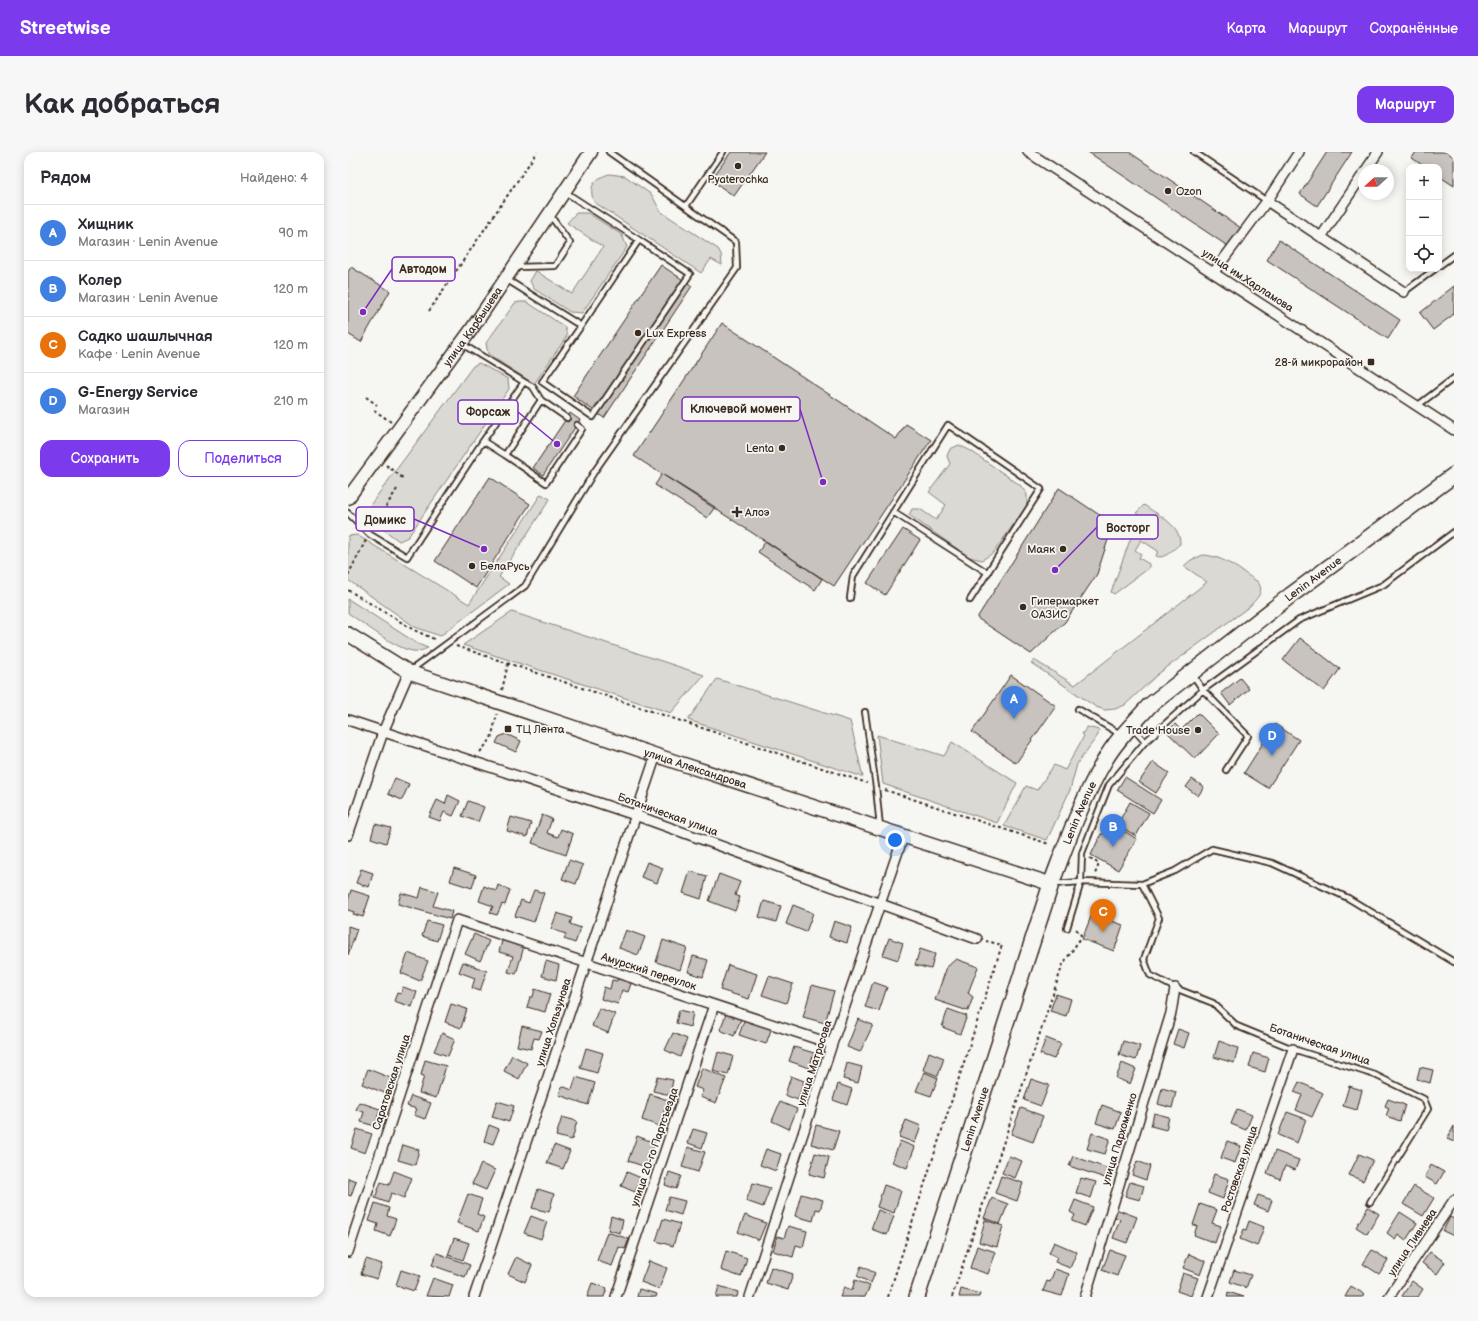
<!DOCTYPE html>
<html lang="ru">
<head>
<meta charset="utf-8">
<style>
  body { margin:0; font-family:"Balsamiq Sans",sans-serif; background:#f7f7f7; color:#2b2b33 }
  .controls { position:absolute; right:12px; top:12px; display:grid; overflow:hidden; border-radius:8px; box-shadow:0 2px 10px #0003 }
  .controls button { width:36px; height:36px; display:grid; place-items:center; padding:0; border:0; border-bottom:1px solid #e1e1e2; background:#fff; color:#2b2b33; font:20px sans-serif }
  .compass { position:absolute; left:1010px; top:12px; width:36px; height:36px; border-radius:50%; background:#fff; box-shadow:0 2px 10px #0003; rotate:249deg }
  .you { position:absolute; left:547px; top:688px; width:14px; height:14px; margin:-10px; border:3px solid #fff; border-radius:50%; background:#1a73e8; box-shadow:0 0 0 6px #1a73e833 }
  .badge { display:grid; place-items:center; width:26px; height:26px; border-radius:50%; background:#7c3aed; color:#fff; font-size:13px; font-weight:700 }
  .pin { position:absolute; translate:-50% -33px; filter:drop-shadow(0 1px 2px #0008) }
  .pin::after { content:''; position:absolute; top:21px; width:14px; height:12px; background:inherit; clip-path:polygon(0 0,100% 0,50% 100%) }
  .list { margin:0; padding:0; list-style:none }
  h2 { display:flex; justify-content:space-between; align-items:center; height:52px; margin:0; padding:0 16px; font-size:17px }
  h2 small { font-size:13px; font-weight:400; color:#7c7c81 }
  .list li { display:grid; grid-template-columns:26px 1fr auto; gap:12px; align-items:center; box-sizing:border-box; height:56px; padding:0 16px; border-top:1px solid #e1e1e2 }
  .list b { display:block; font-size:15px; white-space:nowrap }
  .list p { margin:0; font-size:13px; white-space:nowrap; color:#7c7c81 }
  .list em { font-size:13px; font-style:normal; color:#7c7c81 }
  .actions { display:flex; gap:8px; padding:12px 16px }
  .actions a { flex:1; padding:9px 0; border:1px solid #7c3aed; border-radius:12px; text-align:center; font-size:14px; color:#7c3aed }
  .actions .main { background:#7c3aed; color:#fff }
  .icon { flex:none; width:22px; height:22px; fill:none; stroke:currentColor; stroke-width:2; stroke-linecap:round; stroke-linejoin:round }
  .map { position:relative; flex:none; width:1106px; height:1145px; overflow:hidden; border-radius:12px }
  header { display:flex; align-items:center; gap:24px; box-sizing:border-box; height:56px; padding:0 20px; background:#7c3aed; color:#fff }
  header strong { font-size:19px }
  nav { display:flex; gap:22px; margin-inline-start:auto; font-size:14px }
  .intro { display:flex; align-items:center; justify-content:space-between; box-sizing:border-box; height:96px; padding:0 24px }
  h1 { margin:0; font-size:28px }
  .button { padding:10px 18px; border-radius:12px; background:#7c3aed; color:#fff; font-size:14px; font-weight:700 }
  main { display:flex; gap:24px; padding:0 24px }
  aside { flex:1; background:#fff; border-radius:12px; box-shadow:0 2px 10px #0003 }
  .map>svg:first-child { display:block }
  .green { fill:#dad9d3; stroke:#8a8278 }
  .building { fill:#c8c3be; stroke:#3b2a1e }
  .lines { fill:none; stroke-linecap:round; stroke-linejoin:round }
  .service-casing { stroke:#3b2a1e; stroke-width:8 }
  .minor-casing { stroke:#3b2a1e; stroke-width:12 }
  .tertiary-casing { stroke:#3b2a1e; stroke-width:15 }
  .secondary-casing { stroke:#3b2a1e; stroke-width:16 }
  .primary-casing { stroke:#3b2a1e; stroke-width:18 }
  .path { stroke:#3b2a1e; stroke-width:2; stroke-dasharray:3 3; stroke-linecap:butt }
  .service { stroke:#f6f6f2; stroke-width:4.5 }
  .minor { stroke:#f6f6f2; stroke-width:9 }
  .tertiary { stroke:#f6f6f2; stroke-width:12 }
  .secondary { stroke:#f6f6f2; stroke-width:13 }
  .primary { stroke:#f6f6f2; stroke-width:15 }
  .poi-dot { fill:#3b2a1e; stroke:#f6f6f2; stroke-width:1.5 }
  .labels { text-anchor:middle; stroke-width:3.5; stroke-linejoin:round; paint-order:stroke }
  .poi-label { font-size:11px; fill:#3b2a1e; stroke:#f6f6f2; text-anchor:start }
  .street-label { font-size:11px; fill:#3b2a1e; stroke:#f6f6f2 }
  .leader { fill:none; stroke:#7b2cbf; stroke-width:1.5 }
  .callout-dot { fill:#7b2cbf; stroke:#f6f6f2; stroke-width:1.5 }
  .callout { fill:#f6f6f2; stroke:#7b2cbf; stroke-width:1.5 }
  .callout-label { font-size:12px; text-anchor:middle; font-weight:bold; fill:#3b2a1e }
</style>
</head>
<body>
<header>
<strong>Streetwise</strong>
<nav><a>Карта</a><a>Маршрут</a><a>Сохранённые</a></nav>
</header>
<div class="intro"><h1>Как добраться</h1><a class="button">Маршрут</a></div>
<main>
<aside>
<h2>Рядом<small>Найдено: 4</small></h2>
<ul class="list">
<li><span class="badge" style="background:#3f7fe0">A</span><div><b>Хищник</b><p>Магазин · Lenin Avenue</p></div><em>90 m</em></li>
<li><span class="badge" style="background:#3f7fe0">B</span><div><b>Колер</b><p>Магазин · Lenin Avenue</p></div><em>120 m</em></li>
<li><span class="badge" style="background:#e8710a">C</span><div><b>Садко шашлычная</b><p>Кафе · Lenin Avenue</p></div><em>120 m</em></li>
<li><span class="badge" style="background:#3f7fe0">D</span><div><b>G-Energy Service</b><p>Магазин</p></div><em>210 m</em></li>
</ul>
<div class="actions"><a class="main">Сохранить</a><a>Поделиться</a></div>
</aside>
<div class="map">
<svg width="1106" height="1145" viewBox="0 0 1106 1145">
  <rect width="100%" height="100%" fill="#f6f6f2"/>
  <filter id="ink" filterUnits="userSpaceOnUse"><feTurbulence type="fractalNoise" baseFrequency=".025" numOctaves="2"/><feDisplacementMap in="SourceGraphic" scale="8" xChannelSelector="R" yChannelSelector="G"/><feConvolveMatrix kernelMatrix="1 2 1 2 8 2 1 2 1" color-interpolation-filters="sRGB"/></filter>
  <g filter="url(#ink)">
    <path class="green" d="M261,22L277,24L304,43L312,59L370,97L373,102L374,113L363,107L353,121L246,50C240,34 246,27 261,22Z
      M228,61H240L274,83L279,95L234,161L222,160L186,137L182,129L188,119L224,142L255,95L219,71Z
      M172,150H179L217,175L219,184L186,232L140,202L138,191L167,151Z
      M131,211L160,227L161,237L60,385L51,389L20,366V356L125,214Z
      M611,293L623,299L672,333L679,342V354L645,401L634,408L621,405L561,363L564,357H572L588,368L598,353L581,340L602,312L599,304L602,297Z
      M193,342L202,347L151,425L161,432L92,484L67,475L0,428V384L9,383L121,452Z
      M796,353C810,363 833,373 832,392C825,397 817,408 808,404L810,399L793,388L787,398L793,402L791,406L801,412V416L766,442L763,440L782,388L795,366L788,361Z
      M855,403C876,404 893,419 910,430C917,440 909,446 902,454L810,522L777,553L767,557L757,558L748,555L683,511L686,508L727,533L859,430L836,414L843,408Z
      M0,447L70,492L80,496C75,498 71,500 65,499C48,497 15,471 0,461Z
      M164,460L356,523L323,561L115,493Z
      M369,527L502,569L515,625L340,568Z
      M739,575L751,578L750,583L729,612L722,638L699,688L656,674L678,634L689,638L706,613L717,618L736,584L734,582Z
      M529,583L596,604L604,590L669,631L649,671L535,632Z"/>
    <path class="building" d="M383,0H417L386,44L363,28Z
      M740,0H781L893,76L881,95Z
      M979,0H1004L969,54L952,42Z
      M1068,0H1099L1106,5V34L1091,24V15H1077L1064,6Z
      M931,88L1052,168L1040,187L919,108Z
      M313,113L344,134L256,266L225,244Z
      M3,115L42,139L13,190L0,182V120Z
      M1106,134V162L1085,178L1072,161Z
      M374,171L548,287L558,272L583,288L486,434L286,304Z
      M222,261L232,268L195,323L185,316Z
      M314,322L367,355L359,366L307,333Z
      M142,325L182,352L128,436L87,409Z
      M711,336L765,372L749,422L717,470L683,502L629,466Z
      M555,377L572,388L537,443L519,431Z
      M418,389L474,427L467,438L410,400Z
      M952,486L992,517L976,539L935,508Z
      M663,523L708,554L668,611L624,580Z
      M892,526L901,537L882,553L873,541Z
      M850,561L871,582L847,607L819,580L827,572L833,578Z
      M927,572L951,588L920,636L896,621Z
      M158,582L173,589L168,600L148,591L151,585Z
      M805,610L821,621L808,641L791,630Z
      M777,625L813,648L805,661L769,638Z
      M47,626L61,632L54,648L40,642Z
      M844,627L856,635L850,644L838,635Z
      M100,643L112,649L105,664L96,660L92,669L81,665L89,648L97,652Z
      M120,649L136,655L130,670L114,664Z
      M782,650L801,661L788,684L769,673Z
      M194,663L204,667L199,681L210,685L213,677L225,682L218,703L184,691Z
      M163,665L183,671L179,685L159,679Z
      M27,672L43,676L38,691L23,686Z
      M766,673L789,687L770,718L743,703L753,682L762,681Z
      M221,708L235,713L228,732L214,727Z
      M299,710L315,716L309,731L293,725Z
      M106,716L128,723L124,736L102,729Z
      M13,717L25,721L21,735L8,731Z
      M342,719L359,724L353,747L335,741Z
      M371,722L392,730L387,743L392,745L387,759L361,749Z
      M150,733L162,738L157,753L154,752L149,763L142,761L145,754L131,749L136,734L148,739Z
      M74,735L90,740L85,754L104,759L102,767L50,752L53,741L71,746Z
      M3,738L22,744L15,765L5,762L6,760L0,758V749Z
      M186,738L196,741L186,770L167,764L173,748L181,751Z
      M416,749L433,754L428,770L411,765Z
      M445,753L465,761L458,780L438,772Z
      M209,761L224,766L222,772L233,776L227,791L216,787L218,782L203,777Z
      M744,762L775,773L766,799L734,787Z
      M79,769L94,773L89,789L74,784Z
      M486,769L504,775L499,791L481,785Z
      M0,774L9,777L0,803Z
      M278,778L297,785L290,803L271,796Z
      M126,782L141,789L132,809L117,802Z
      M155,785L177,791L168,822L160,820L165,804L151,800Z
      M541,786L555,791L550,808L535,803Z
      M315,788L339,796L332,818L308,810Z
      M572,797L587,802L583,817L567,813Z
      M60,801L80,809L72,829L53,821Z
      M345,804L360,808L355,825L340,820Z
      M608,807L630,815L620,841L625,845L620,859L587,848L599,815Z
      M198,809L211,813L208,828L194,824Z
      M115,810L139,819L132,839L124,836L127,826L111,820Z
      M380,813L409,822L401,847L372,838Z
      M421,824L445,832L438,851L414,843Z
      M270,825L284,829L280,840L274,838L270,852L253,847L256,835L262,837L264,828L269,829Z
      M525,830L539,835L531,859L517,855Z
      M464,833L486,839L477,871L455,865Z
      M55,835L69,840L64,855L46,849L49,841L53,842Z
      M187,837L202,842L197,860L179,855L182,845H185Z
      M708,842L723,847L718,864L702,859Z
      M103,852L119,857L113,876L97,870Z
      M251,856L267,862L260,881L244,874Z
      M600,857L619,864L612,882L594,875Z
      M331,858L345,861L342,875L328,871Z
      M378,862L393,867L386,884L372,878Z
      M397,866L424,875L418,892L391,883Z
      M510,867L525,873L512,900L499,895Z
      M174,874L194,879L191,887L186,886L183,897L169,894Z
      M830,877L841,881L836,896L825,892Z
      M94,881L107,887L100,904L86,899Z
      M325,881L339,887L332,905L317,898Z
      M698,886L713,892L706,907L692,902Z
      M775,889L792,894L788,908L771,903Z
      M871,889L890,896L886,911L866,905Z
      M446,895L466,901L461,916L441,909Z
      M238,896L255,901L249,921L232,916Z
      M370,900L385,904L380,923L365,919Z
      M581,900L596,906L590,924L575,918Z
      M905,901L921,906L917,920L901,915Z
      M164,903L179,911L171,927L156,919Z
      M77,908L98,914L88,946L71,941L76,924L73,923Z
      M499,911L514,915L510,931L495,927Z
      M774,911L788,917L782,932L768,926Z
      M1072,915L1085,918L1082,931L1069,927Z
      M354,916L378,926L368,951L352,945L355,938L347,935Z
      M20,917L45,927L39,942L14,932Z
      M576,920L590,926L583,944L568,939Z
      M443,924L456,929L450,948L437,943Z
      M228,925L247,931L240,953L211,943L214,934L224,938Z
      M309,925L325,928L322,943L305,939Z
      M683,927L701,933L693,954L676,948Z
      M951,930L975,941L964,965L948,958L954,943L946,940Z
      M490,932L504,937L499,953L485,948Z
      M1001,934L1014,938L1009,958L995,954Z
      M814,936L828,940L824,956L810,952Z
      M302,942L320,948L311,974L294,968Z
      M63,944L83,951L77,967L66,963L69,957L59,954Z
      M1040,947L1057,953L1052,969L1038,964L1041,956L1037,954Z
      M149,949L166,954L161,970L144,965Z
      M11,950L32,957L27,974L13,970L16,960L8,958Z
      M432,950L449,957L441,977L424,969Z
      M754,953L773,960L767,977L748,971Z
      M673,956L695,964L685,990L663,982Z
      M889,957L904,963L898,978L883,972Z
      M939,960L958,967L949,991L930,983Z
      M806,961L821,965L818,978L803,974Z
      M214,965L229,969L224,988L208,984Z
      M558,968L573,974L567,991L551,985Z
      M141,973L151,977L145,992L136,989Z
      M468,973L491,979L485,998L463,992Z
      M1106,974V990L1099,987Z
      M9,977L24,982L17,1001L3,996Z
      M345,977L359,981L354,996L340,991Z
      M744,981L762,987L757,1002L739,997Z
      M289,984L307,991L298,1015L280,1009Z
      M552,989L567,995L559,1016L544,1010Z
      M879,989L893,994L887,1011L873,1006Z
      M55,993L71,998L67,1013L50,1008Z
      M206,993L222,999L215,1017L199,1011Z
      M340,995L357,1000L350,1020L334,1015Z
      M418,997L433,1002L428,1019L412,1013Z
      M927,999L951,1008L947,1018L937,1014L932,1027L919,1021Z
      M467,1001L481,1005L476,1026L461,1022Z
      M1011,1002L1025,1008L1015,1029L1001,1023Z
      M661,1004L674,1009L667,1026L654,1021Z
      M725,1004L761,1017L757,1026L721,1014Z
      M789,1009L802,1014L798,1028L784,1023Z
      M133,1012L147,1018L138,1038L124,1032Z
      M1083,1013L1096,1020L1089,1032L1077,1025Z
      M46,1019L64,1026L56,1046L43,1041L40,1051L27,1046L33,1030L41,1033Z
      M279,1020L293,1026L287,1040L273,1034Z
      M321,1020L333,1024L328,1037L317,1033Z
      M866,1022L881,1027L875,1047L860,1041Z
      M653,1024L675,1031L669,1049L647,1041Z
      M0,1026L8,1029L3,1044L0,1043Z
      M733,1026L748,1030L743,1046L728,1041Z
      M782,1030L796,1034L792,1048L777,1044Z
      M405,1031L422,1036L415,1055L398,1049Z
      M536,1033L553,1039L546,1061L529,1055Z
      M1066,1034L1086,1046L1075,1064L1055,1052Z
      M190,1037L206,1042L201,1060L184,1056Z
      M120,1042L134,1047L129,1062L136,1065L131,1079L109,1071Z
      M453,1042L475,1048L472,1058L468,1057L465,1069L447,1064Z
      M910,1043L924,1048L920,1059L906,1053Z
      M321,1045L337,1049L333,1063L317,1058Z
      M644,1046L660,1052L652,1072L636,1066Z
      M727,1048L745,1055L737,1074L724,1069L727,1063L722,1060Z
      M27,1051L41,1056L39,1064L48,1067L42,1084L28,1079L30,1072L21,1069Z
      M852,1052L869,1058L864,1071L873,1074L867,1091L846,1083L849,1074L845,1073Z
      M1020,1055L1031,1062L1019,1082L1008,1075Z
      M765,1056L789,1065L779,1091L765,1086L772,1067L763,1064Z
      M530,1058L546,1064L539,1083L523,1077Z
      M1052,1060L1069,1071L1058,1088L1050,1082L1047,1087L1039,1081Z
      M397,1063L418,1071L411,1088L390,1080Z
      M183,1064L199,1070L193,1087L176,1081Z
      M263,1064L275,1068L272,1081L260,1078Z
      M1102,1065L1106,1067V1084L1095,1079Z
      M315,1067L332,1072L325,1094L308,1089Z
      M637,1068L655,1074L649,1095L631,1090Z
      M901,1069L916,1075L909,1094L892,1087L896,1077L898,1078Z
      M440,1074L459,1079L455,1095L448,1093L445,1105L425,1099L429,1084L436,1086Z
      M259,1080L281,1087L277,1097L271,1095L264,1114L249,1109Z
      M106,1086L121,1091L115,1108L100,1103Z
      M706,1090L729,1100L722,1116L707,1110L709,1105L701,1101Z
      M629,1094L648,1100L640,1122L622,1116Z
      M762,1098L777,1103L769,1124L754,1118Z
      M1024,1098L1040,1108L1031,1122L1015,1112Z
      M378,1099L399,1106L393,1125L373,1118Z
      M1082,1100L1097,1110L1089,1122L1074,1111Z
      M89,1101L122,1113L117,1125L84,1113Z
      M841,1102L857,1109L852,1123L835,1116Z
      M168,1105L184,1113L177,1130L160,1122Z
      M18,1107L34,1112L29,1127L13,1122Z
      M301,1109L319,1116L311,1137L293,1130Z
      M513,1114L527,1121L523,1131L509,1124Z
      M423,1115L445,1122L440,1138L418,1131Z
      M707,1117L721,1122L714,1144L695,1139L699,1129L702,1130Z
      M53,1118L72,1124L66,1139L48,1133Z
      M886,1118L903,1123L898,1136L882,1130Z
      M835,1121L850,1126L843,1144L829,1139Z
      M85,1126L105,1133L101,1145L78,1144Z
      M507,1128L522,1134L517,1145H492L496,1135L504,1138Z
      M1064,1129L1075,1137L1070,1145H1056L1054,1144Z
      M244,1131L259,1136L256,1145H239Z
      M371,1134L390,1140L389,1145H368Z
      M1003,1134L1016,1142L1014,1145H997Z
      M291,1137L309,1142L308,1145H289Z
      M613,1137L632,1142L631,1145H611Z
      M880,1140L896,1145H879Z"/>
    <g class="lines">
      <defs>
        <path id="service" d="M846,0L919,49
          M217,40L291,88
          M338,54L375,0
          M1091,114L1106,103
          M168,115L207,114L222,91L202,63
          M158,127L233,174L291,88L342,122L245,265L194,230L233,174
          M1056,140L1087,117
          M114,192L176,230L185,235L193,248L157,303L135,289L176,230
          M193,248L219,266
          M1069,254L1106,226
          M157,303L198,331L234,277L229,273
          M545,360L640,421
          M0,361L21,382L59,405L135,289
          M502,446L505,424L600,273L693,337L622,448
          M63,518L177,434L246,320L389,116L388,90L261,0
          M845,523L855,538L900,584L878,618
          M730,557L772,582
          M517,560L528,635L532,675
          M784,575L797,590
          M705,732L733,730L794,732L827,719L864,697L924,711L1000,746L1106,810
          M794,732L811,766L796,807L802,823L827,836L865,851L889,874L945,897L1027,923L1076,947L1080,957L1022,1050
          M719,776L733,730L734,701L761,633L797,590L855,538L951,468L1035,433L1106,380"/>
        <path id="minor" d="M680,0L1106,278
          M1018,18L1030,0
          M919,49L973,85L1016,21
          M973,85L1056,140
          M866,120L919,49L951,0
          M0,568L287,663L629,787
          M0,683L35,580L61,520
          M0,1100L109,768L484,892
          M126,1145L308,603
          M268,1145L366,853
          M402,1145L484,892L555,685
          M737,1145L823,861L827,836
          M860,1145L945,897
          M1041,1145L1106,1048"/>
        <g id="tertiary">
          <path id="s1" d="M0,346L123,178L243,0"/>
        </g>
        <g id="secondary">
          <path id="s2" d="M0,482L61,520L325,609L703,732"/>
        </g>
        <g id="primary">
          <path id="s3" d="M569,1145L703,732C719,690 734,647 757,608C768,588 786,571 801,554L943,443L1106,323"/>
        </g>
      </defs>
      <use href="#service" class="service-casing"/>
      <use href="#minor" class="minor-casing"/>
      <use href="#tertiary" class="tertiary-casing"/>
      <use href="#secondary" class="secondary-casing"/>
      <use href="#primary" class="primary-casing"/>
      <path class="path" d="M81,159L189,0
        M18,245L29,253
        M26,258L43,270
        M38,313L56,327
        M25,375L49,337
        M0,423L18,388
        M0,438L66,478L86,487
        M108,494L519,631
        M154,538L160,512
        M132,600L143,587L149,562
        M537,638L701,692
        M742,706L751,712L747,722
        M540,1145L654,793L638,789
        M604,1145L715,812L732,787L733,783L728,777"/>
      <use href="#service" class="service"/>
      <use href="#minor" class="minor"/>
      <use href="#tertiary" class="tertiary"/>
      <use href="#secondary" class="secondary"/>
      <use href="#primary" class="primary"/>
    </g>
  </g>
  <g class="poi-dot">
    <circle cx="390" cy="14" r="4"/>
    <circle cx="820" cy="39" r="4"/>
    <circle cx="290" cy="181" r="4"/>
    <rect x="1019" y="206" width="8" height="8" rx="2"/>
    <circle cx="434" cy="296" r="4"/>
    <path d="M387 354h4v4h4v4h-4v4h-4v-4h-4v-4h4z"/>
    <circle cx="715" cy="397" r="4"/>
    <circle cx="124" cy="414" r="4"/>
    <circle cx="675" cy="455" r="4"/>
    <rect x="156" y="573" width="8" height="8" rx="2"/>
    <circle cx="850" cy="578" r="4"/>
  </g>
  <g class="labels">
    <g class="poi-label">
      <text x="390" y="31" text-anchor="middle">Pyaterochka</text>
      <text x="828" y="43">Ozon</text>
      <text x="298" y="185">Lux Express</text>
      <text x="1015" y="214" text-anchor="end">28-й микрорайон</text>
      <text x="426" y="300" text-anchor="end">Lenta</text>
      <text x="397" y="364">Алоэ</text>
      <text x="707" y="401" text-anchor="end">Маяк</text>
      <text x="132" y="418">БелаРусь</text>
      <text x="683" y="453">Гипермаркет<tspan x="683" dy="13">ОАЗИС</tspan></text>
      <text x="168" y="581">ТЦ Лента</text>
      <text x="842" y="582" text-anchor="end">Trade House</text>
    </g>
    <g class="street-label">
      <text transform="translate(900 128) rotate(33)" y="4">улица им.Харламова</text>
      <text dy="4" stroke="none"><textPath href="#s1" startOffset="212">улица Карбышева</textPath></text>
      <text dy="4" stroke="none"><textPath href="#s3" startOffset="847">Lenin Avenue</textPath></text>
      <text dy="4" stroke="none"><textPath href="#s2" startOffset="374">улица Александрова</textPath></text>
      <text dy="4" stroke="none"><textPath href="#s3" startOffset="511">Lenin Avenue</textPath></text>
      <text transform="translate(320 662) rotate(20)" y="4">Ботаническая улица</text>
      <text transform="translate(301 819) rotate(18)" y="4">Амурский переулок</text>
      <text transform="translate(205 870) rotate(-72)" y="4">улица Хользунова</text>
      <text transform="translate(972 892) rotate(19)" y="4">Ботаническая улица</text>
      <text transform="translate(466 911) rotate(-72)" y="4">улица Матросова</text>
      <text transform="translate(43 930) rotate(-72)" y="4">Саратовская улица</text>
      <text dy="4" stroke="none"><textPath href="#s3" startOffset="187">Lenin Avenue</textPath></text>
      <text transform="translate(771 987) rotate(-73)" y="4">улица Пархоменко</text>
      <text transform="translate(306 995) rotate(-71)" y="4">улица 20-го Партсъезда</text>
      <text transform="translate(891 1017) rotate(-71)" y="4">Ростовская улица</text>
      <text transform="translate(1064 1090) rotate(-56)" y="4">улица Пивнева</text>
    </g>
  </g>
  <path class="leader" d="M15 160L44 117M475 330L452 257M209 292L170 260M136 397L66 367M707 418L749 375"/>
  <g class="callout-dot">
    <circle cx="15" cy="160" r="4"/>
    <circle cx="475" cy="330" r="4"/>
    <circle cx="209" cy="292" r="4"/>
    <circle cx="136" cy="397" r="4"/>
    <circle cx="707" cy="418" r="4"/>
  </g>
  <g class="callout">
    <rect x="44" y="105" width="63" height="24" rx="4"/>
    <rect x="334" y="245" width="118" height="24" rx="4"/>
    <rect x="110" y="248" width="60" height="24" rx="4"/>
    <rect x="8" y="355" width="58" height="24" rx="4"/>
    <rect x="749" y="363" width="61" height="24" rx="4"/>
  </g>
  <g class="callout-label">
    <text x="75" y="121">Автодом</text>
    <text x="393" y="261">Ключевой момент</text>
    <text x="140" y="264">Форсаж</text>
    <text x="37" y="372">Домикс</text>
    <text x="780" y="380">Восторг</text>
  </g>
</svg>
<div class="controls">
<button>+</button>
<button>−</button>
<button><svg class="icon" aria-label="locate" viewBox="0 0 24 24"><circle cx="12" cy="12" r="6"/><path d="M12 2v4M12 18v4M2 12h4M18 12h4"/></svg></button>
</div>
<svg class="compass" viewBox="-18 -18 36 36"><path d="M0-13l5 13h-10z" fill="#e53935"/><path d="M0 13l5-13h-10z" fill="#7c7c81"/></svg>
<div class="you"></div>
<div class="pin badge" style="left:666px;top:567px;background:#3f7fe0">A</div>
<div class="pin badge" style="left:765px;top:695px;background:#3f7fe0">B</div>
<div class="pin badge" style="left:755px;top:780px;background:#e8710a">C</div>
<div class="pin badge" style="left:924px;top:604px;background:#3f7fe0">D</div>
</div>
</main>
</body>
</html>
